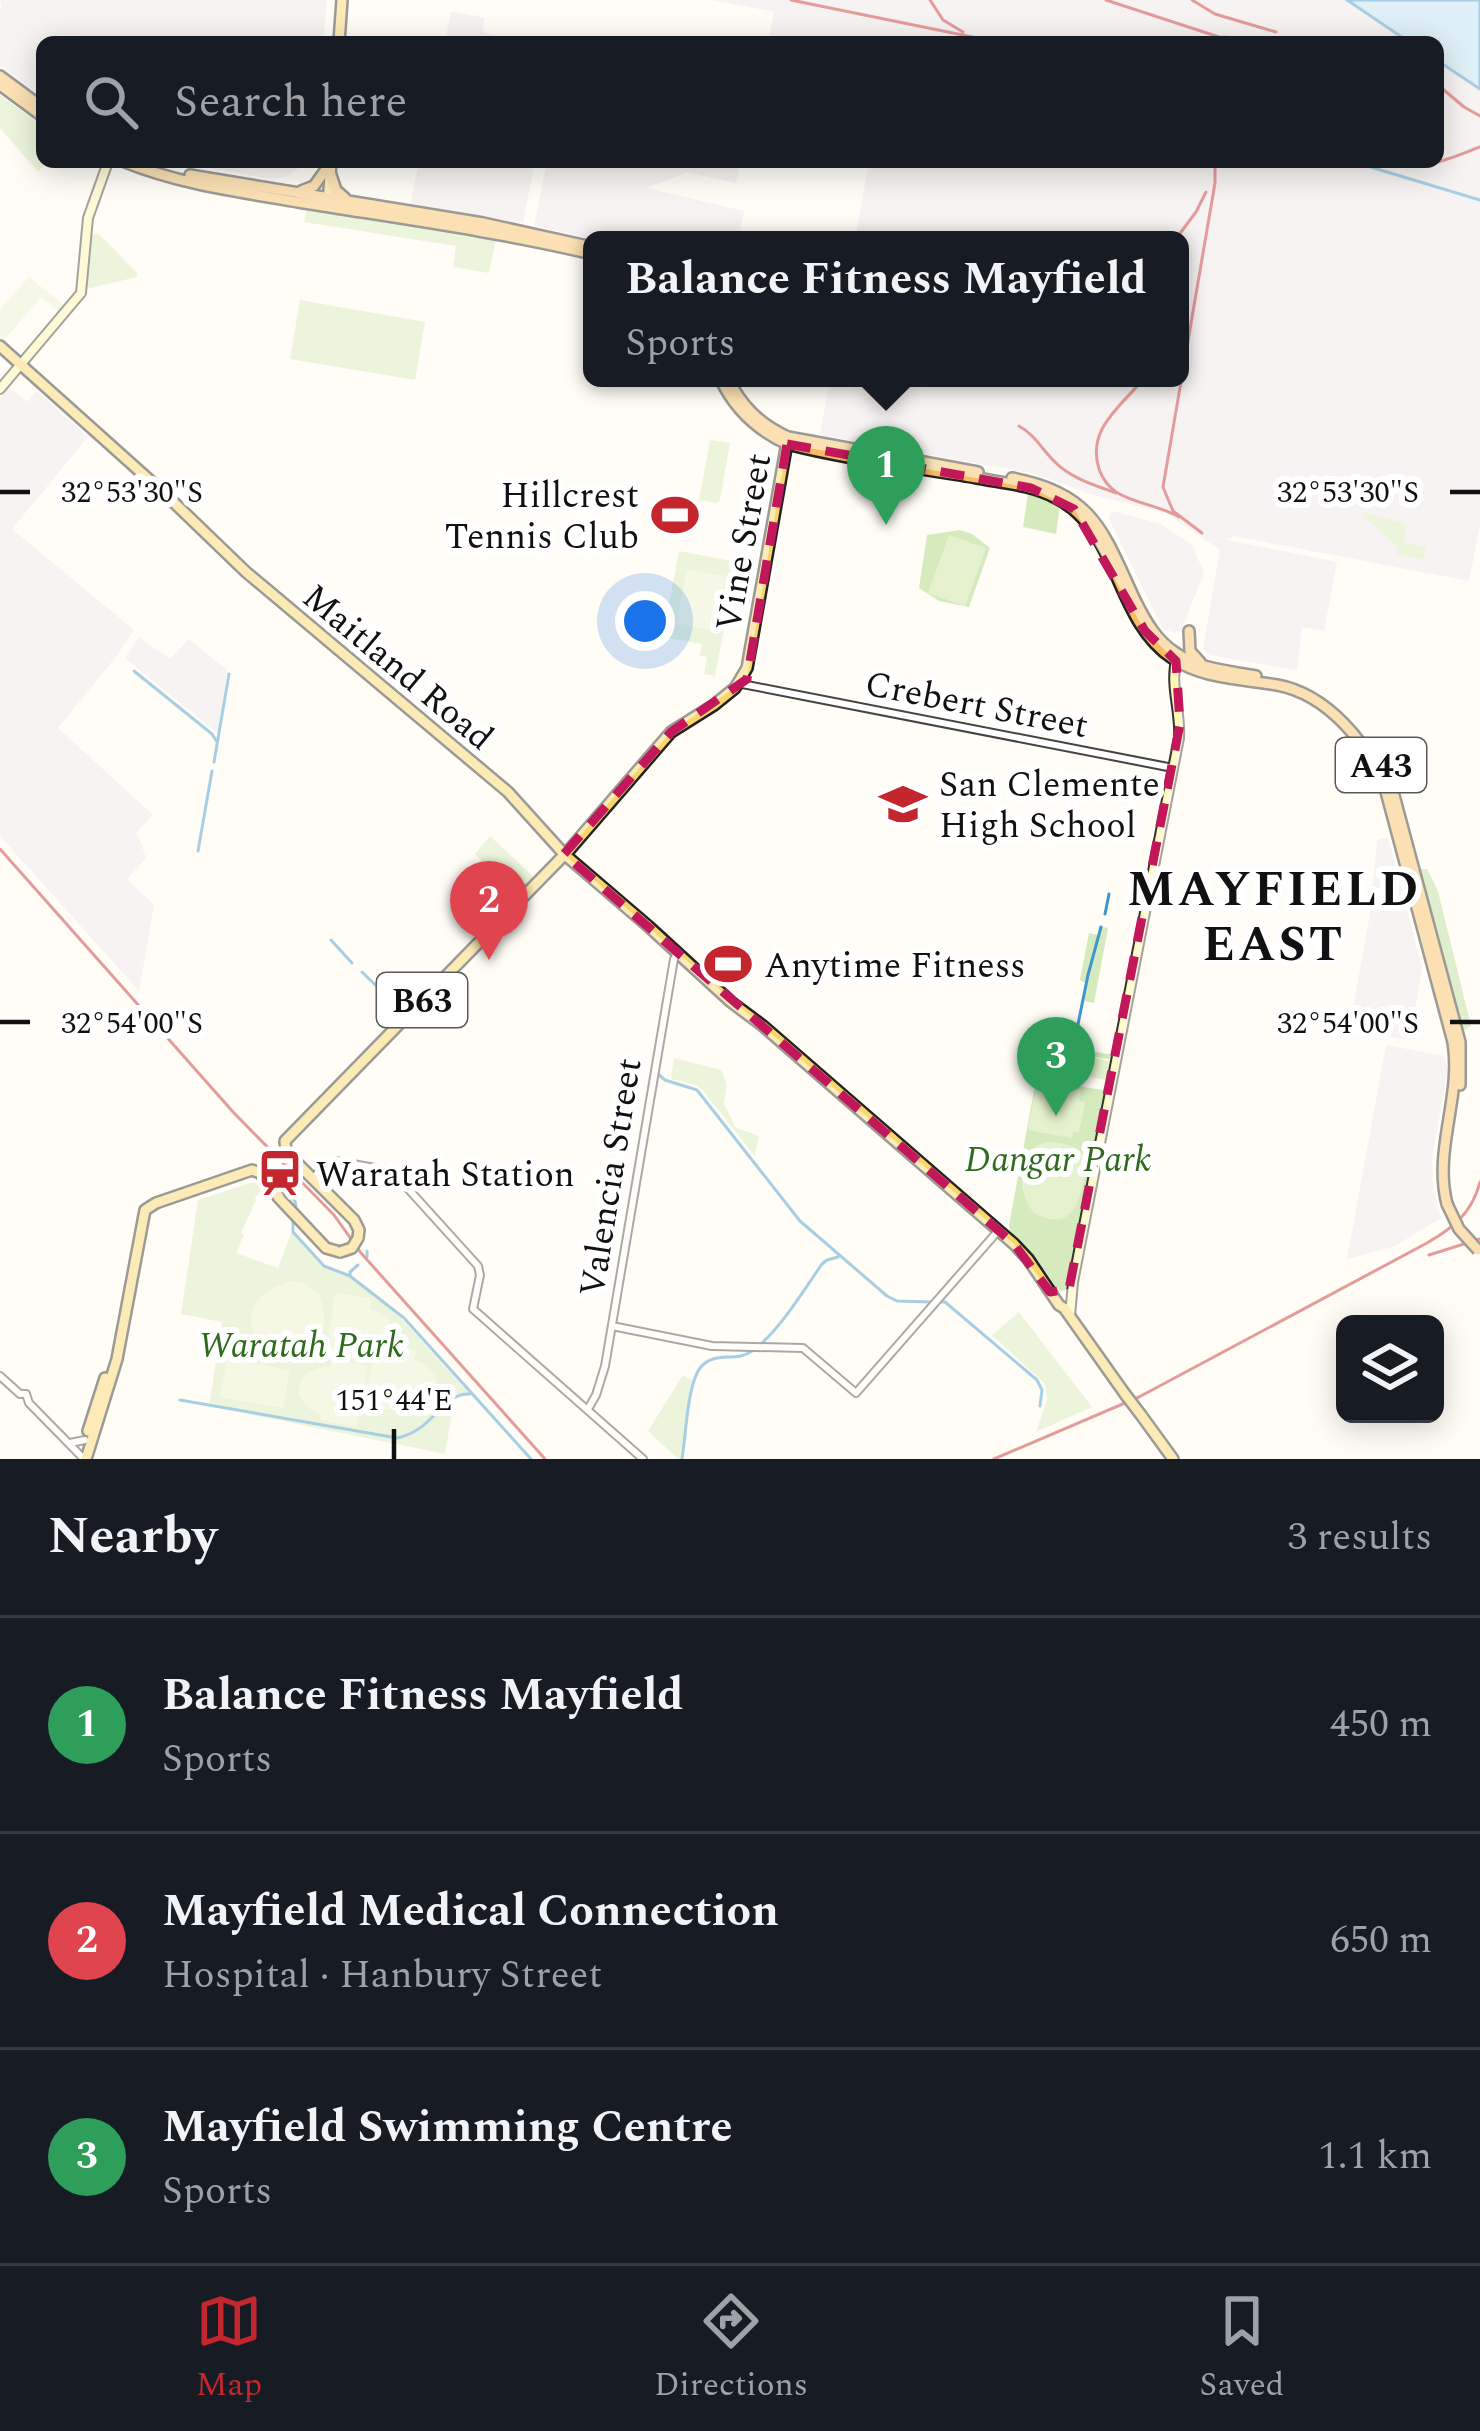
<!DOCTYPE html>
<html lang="en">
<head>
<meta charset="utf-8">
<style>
  body { margin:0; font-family:Spectral,serif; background:#20242c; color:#f1f3f6 }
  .controls { position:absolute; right:36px; bottom:36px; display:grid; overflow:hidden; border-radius:18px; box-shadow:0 6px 30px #0003 }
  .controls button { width:108px; height:108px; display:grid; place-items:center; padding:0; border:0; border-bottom:3px solid #363941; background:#171b24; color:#f1f3f6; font:60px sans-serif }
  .you { position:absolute; left:645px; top:621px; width:42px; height:42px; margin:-30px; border:9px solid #fff; border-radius:50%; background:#1a73e8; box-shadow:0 0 0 18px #1a73e833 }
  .badge { display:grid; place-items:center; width:78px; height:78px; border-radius:50%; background:#c4262e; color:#fff; font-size:39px; font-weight:700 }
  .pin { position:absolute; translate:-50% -99px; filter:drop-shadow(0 3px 6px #0008) }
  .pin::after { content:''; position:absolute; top:63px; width:42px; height:36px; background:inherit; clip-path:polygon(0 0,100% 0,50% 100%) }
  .popup { position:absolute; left:583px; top:231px; width:606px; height:156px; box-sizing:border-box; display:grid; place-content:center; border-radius:18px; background:#171b24; filter:drop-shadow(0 3px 9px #0005); font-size:39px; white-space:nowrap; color:#9ea1a6 }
  .popup b { font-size:45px; color:#f1f3f6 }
  .popup::after { content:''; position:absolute; left:50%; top:100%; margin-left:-24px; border:24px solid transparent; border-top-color:#171b24 }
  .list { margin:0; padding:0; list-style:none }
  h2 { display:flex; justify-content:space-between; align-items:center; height:156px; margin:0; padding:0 48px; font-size:51px }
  h2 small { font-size:39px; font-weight:400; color:#9ea1a6 }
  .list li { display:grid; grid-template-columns:78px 1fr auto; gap:36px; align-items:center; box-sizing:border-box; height:216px; padding:0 48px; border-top:3px solid #363941 }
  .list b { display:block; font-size:45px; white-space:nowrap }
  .list p { margin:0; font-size:39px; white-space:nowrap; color:#9ea1a6 }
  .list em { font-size:39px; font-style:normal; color:#9ea1a6 }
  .icon { flex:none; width:66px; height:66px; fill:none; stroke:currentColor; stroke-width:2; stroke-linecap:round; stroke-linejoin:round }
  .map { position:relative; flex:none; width:1480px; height:1459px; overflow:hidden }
  .search { position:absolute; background:#171b24; box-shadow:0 6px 30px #0003; left:36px; right:36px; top:36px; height:132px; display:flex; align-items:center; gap:30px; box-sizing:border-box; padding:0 42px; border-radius:18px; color:#9ea1a6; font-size:45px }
  .sheet { height:804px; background:#171b24 }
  nav { display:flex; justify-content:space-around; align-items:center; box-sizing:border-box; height:168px; border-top:3px solid #363941; background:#171b24; font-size:33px; color:#9ea1a6 }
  nav a { display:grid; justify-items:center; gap:6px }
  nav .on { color:#c4262e }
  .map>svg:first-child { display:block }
  .industrial { fill:#eee6ef }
  .green { fill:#d5ebbd }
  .forest { fill:#b9dc9c }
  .pitch { fill:#e6f2cf }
  .water { fill:#b9e0f7; stroke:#3f96cf; stroke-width:3 }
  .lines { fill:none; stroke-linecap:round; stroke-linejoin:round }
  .stream { stroke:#3f96cf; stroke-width:3 }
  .tertiary-casing { stroke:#444; stroke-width:10 }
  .secondary-casing { stroke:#333; stroke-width:12 }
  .primary-casing { stroke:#222; stroke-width:14 }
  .trunk-casing { stroke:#222; stroke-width:14 }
  .tertiary { stroke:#fff; stroke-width:6 }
  .secondary { stroke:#fff6b0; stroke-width:8 }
  .primary { stroke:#f9d66b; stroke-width:9 }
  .trunk { stroke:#f7bc64; stroke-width:9 }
  .rail { stroke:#c4262e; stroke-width:3 }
  .primary-bridge-casing { stroke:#222; stroke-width:14; stroke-linecap:butt }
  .trunk-bridge-casing { stroke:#222; stroke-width:14; stroke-linecap:butt }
  .primary-bridge { stroke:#f9d66b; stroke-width:9 }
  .trunk-bridge { stroke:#f7bc64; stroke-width:9 }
  .marked { fill:none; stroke:#c2185b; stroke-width:9; stroke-dasharray:24 15; stroke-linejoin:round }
  .ticks { fill:none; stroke:#111; stroke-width:4.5 }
  .labels { text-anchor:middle; stroke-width:12; stroke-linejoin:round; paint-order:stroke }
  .shield { fill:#fff; stroke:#585858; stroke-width:3 }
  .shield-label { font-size:33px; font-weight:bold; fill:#111 }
  .poi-label { font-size:36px; fill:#111; stroke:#fff; text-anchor:start }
  .street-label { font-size:36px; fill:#111; stroke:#fff }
  .park-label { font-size:36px; font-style:italic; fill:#2f6b1f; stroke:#fff }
  .district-label { font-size:48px; font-weight:bold; letter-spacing:3px; fill:#111; stroke:#fff }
  .ticks-label { font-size:30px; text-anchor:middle; fill:#111; stroke:#fff; stroke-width:12; stroke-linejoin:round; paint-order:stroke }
</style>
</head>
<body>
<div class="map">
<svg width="1480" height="1459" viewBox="0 0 1480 1459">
  <rect width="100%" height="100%" fill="#fffdf5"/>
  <path class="industrial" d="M0,0H327L323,42H42V97L0,66V8L2,7Z
    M713,0H1344L1408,42H768L774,12Z
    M451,11L485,18L482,32L507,38L506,42H445Z
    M1438,62L1480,89V525L1469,581L1234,536L1227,540L1337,562L1324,631L1302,627L1297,670L1209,655L1203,649L1220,550L1166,513L1094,495L1035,474L820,435L830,378H1180V240H855L869,162H1438Z
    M174,162H308L288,176L272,179Z
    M419,162H513L534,166L523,223L410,204Z
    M547,162H740L736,183L687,172L647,188L744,211L738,240H597L534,226Z
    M9,387L27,402L37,391L88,437L12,529L134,630L118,654L58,728L153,815L135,834L140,840L146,858L127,879L154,905L139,991L0,836V398Z
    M1112,511L1161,524L1192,545L1204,573L1181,631L1176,633L1163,629L1109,519Z
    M139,637L170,659L189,639L227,670L218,734L125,658Z
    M1388,837L1422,967L1410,1040L1349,1030L1371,909L1377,840Z
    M1386,1045L1444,1056L1448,1071L1432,1158L1433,1188L1441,1218L1395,1246L1347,1259Z"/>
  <path class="green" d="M0,95L42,126V162H47L38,172L0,128Z
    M307,207L496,240L489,273L453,267L456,246L304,222Z
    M98,233L137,273V277L86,289L90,240L91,236Z
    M300,300L425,322L415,380L290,359Z
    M710,440L730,443L720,500L717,503L699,500Z
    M1028,493L1060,505L1056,534L1023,527Z
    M1363,512L1407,524L1403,542L1426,547L1424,560L1397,554V547L1367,519Z
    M960,530L972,534L990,548L969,607L939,601L919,588L927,535Z
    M679,551L737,562L715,676L704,674L707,657L700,656L702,644L663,637Z
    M490,836L535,878L520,894L517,895L475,854Z
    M1099,926L1108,928L1094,1003L1083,1001L1085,983L1080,980L1089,933L1098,935Z
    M1043,1043L1114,1055L1113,1060L1045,1048L1041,1070L1062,1075V1083L1108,1091L1073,1268L1066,1290L1060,1293L1034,1256L1010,1231L1009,1225Z
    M674,1058L721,1070L727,1084L724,1103L735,1127L759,1136L755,1156L703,1091L696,1085L671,1079Z
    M250,1183H256L261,1189L241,1233L244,1235L236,1253L278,1268L292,1231L323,1267L352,1278L399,1316L469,1393L455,1395L445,1454L209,1406L222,1322L181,1314L198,1200Z
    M1019,1312L1092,1407L1036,1432L1047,1400L1045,1384L992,1335Z
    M683,1375L693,1381L681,1459H678L648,1431Z"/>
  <path class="forest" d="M1420,869H1427L1438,891L1471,1026L1463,1031Z"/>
  <path class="pitch" d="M29,277L64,305L59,311L41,297L4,340L0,336V309Z
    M949,535L986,548L965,606L928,593Z
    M687,569L725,576L715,631L676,624Z
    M1047,1048L1110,1061L1106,1080L1043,1069Z
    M1057,1085L1081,1090L1079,1101L1085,1102L1079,1132H1073L1072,1138L1028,1130L1036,1087L1048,1090Z
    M1046,1142C1062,1142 1082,1145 1087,1162C1081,1193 1078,1236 1034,1213C1016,1192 1016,1151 1046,1142Z
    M292,1281L302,1282L319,1294C325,1309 328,1327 318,1342C281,1398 203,1303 292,1281Z
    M335,1293L371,1298L370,1309C389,1313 396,1327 391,1345L416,1350L414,1360C449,1371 442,1410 405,1408L404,1412L364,1405L373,1358L363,1357L362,1360L326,1355Z
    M227,1359L290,1370L283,1408L220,1397Z
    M332,1359L368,1366L356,1427L320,1420L321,1415C287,1402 294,1366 330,1367Z"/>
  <path class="water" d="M1347,0H1480V89L1438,61V42H1409Z"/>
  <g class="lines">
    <path class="stream" d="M1354,162L1480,200
      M134,671L212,734L217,742
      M214,762L229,674
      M198,851L212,771
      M1105,914L1109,894
      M331,940L352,963
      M362,972L395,1004
      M1075,1039L1088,975L1101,927
      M658,1074L665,1080L697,1090L800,1221L887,1296L897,1301L931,1302
      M276,1184L295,1201L296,1206
      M293,1222V1232L324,1266L350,1276L404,1318L531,1459
      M367,1257V1251
      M350,1276V1272L358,1265
      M941,1302H945L1037,1380L1042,1390L1040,1406
      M180,1400L397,1438C436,1430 439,1393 470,1394
      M682,1459C686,1436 687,1386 700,1368C714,1350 736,1363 752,1351C778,1333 803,1291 822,1264L827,1260L838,1257"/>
    <defs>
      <path id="tertiary" d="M737,683L1173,768
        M313,1178L326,1165L336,1161L392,1171L478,1266L480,1275L473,1309L643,1459
        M612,1326L712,1346L803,1348L856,1393L998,1231
        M0,1376L20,1394H26L29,1403L84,1459
        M588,1409L596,1395L605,1366L674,959L678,952
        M70,1443L85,1440"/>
      <path id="secondary" d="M0,389L81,293L88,218L108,162
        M1070,1316L1073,1282L1179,738C1181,710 1169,685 1177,656"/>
      <path id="primary" d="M339,42L342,0
        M328,204L331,162
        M0,346L164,493L246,572L508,792L564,854L648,926L731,1002L763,1026L1014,1244L1028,1259L1059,1305L1064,1308L1125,1394
        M278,1197L326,1248L340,1252
        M358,1238L359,1230L354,1220L286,1152L285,1141L570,849L671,732L714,705L735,688L747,668L788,437
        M1141,1415L1173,1459
        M88,1431L105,1378
        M86,1459L117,1359L145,1210L156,1203L252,1170L260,1173L279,1197"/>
      <path id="trunk" d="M0,76L42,107
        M0,85L42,116
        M125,162C179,184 240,192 298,202C396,218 495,231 592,254
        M330,172L336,190L345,198
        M190,175L483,223L592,247
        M301,191L314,186L324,172
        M720,378C734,409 757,430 787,444C849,460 914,467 977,478C1003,483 1032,485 1056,498C1120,530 1114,619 1172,658C1202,679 1242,679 1277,685C1327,694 1368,743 1385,788L1453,1042C1462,1097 1433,1150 1447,1204
        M728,378C741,406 760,424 788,437L978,472
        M1012,478C1095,493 1104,534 1136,602C1146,622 1157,641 1176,653C1199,669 1229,671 1256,676
        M1189,631L1190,651L1200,662
        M1382,765L1392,788L1460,1042V1085"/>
    </defs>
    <use href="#tertiary" class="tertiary-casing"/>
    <use href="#secondary" class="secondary-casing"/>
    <use href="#primary" class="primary-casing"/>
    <use href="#trunk" class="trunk-casing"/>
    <use href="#tertiary" class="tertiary"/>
    <use href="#secondary" class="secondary"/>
    <use href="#primary" class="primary"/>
    <use href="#trunk" class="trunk"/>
    <path class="rail" d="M791,0L997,42
      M930,0L943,20L963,32
      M1106,0L1219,37L1302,40
      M1192,0L1215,14L1276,32
      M1025,42H1026
      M1438,85L1464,107L1480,116
      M1388,162C1423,172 1448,159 1480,147
      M1175,240L1196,212L1206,192
      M1144,378C1123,405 1086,428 1099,469C1102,478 1108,486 1116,492C1135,504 1159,505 1179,517
      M1019,426C1035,435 1041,448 1054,461C1070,478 1094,485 1116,493
      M1202,533L1173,511L1163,487L1215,183V162
      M0,849L234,1113L334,1215L361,1253L545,1459
      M1429,1255L1480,1239
      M994,1459L1139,1397L1427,1243C1453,1228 1472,1213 1480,1182"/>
    <defs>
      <path id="primary-bridge" d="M340,1252L352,1248L358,1238
        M1125,1394L1141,1415"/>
      <path id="trunk-bridge" d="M1447,1204L1459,1229L1478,1250"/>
    </defs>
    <use href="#primary-bridge" class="primary-bridge-casing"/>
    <use href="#trunk-bridge" class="trunk-bridge-casing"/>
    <use href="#primary-bridge" class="primary-bridge"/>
    <use href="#trunk-bridge" class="trunk-bridge"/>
  </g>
  <path d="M0 0H1480V1459H0ZM787,444L1031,488L1074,509L1145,631L1176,661L1180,724L1069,1289L1050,1292L1014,1244L564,854L671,732L747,679Z" fill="#fffdf5" fill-opacity=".55" fill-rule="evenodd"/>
  <path class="marked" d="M787,444L1031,488L1074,509L1145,631L1176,661L1180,724L1069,1289L1050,1292L1014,1244L564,854L671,732L747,679Z"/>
  <path class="ticks" d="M0,492H30M1450,492H1480M0,1022H30M1450,1022H1480M394,1429V1459"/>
  <defs>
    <symbol id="stadium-bare" viewBox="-9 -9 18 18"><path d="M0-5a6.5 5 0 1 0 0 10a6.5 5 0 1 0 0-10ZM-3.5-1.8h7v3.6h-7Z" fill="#c4262e" stroke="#fff" stroke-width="2.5" paint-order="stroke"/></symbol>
    <symbol id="school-bare" viewBox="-9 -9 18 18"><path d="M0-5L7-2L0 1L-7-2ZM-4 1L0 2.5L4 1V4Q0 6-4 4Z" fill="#c4262e" stroke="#fff" stroke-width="2.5" paint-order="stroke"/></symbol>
    <symbol id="station-bare" viewBox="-9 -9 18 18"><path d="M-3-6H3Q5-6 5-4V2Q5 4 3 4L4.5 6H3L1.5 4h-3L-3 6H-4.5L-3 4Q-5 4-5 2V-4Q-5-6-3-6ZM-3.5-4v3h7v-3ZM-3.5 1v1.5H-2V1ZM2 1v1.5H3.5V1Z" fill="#c4262e" stroke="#fff" stroke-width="2.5" paint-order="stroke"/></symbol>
  </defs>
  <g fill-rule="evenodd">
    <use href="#stadium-bare" x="642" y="482" width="66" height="66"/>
    <use href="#school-bare" x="870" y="771" width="66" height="66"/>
    <use href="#stadium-bare" x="695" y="931" width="66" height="66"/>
    <use href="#station-bare" x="247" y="1140" width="66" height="66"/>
  </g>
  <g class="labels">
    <g class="shield">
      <rect x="1336" y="738" width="90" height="54" rx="9"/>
      <rect x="377" y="973" width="90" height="54" rx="9"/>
    </g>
    <g class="shield-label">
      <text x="1381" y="777">A43</text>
      <text x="422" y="1012">B63</text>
    </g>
    <g class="poi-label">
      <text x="639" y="507" text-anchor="end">Hillcrest<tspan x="639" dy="41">Tennis Club</tspan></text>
      <text x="939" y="796">San Clemente<tspan x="939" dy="41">High School</tspan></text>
      <text x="764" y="977">Anytime Fitness</text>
      <text x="316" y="1186">Waratah Station</text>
    </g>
    <g class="street-label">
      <text transform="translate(742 542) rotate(-80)" y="13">Vine Street</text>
      <text transform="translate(399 666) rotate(40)" y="13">Maitland Road</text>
      <text transform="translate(977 703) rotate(11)" y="13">Crebert Street</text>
      <text transform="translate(609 1177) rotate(-81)" y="13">Valencia Street</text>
    </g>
    <g class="park-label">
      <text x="1058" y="1171">Dangar Park</text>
      <text x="301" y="1357">Waratah Park</text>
    </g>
    <g class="district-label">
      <text x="1274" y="905">MAYFIELD<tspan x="1274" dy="55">EAST</tspan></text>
    </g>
  </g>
  <g class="ticks-label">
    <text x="132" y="502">32°53'30"S</text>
    <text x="1348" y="502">32°53'30"S</text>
    <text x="132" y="1033">32°54'00"S</text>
    <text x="1348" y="1033">32°54'00"S</text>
    <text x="394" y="1410">151°44'E</text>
  </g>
</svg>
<div class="controls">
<button><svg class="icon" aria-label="layers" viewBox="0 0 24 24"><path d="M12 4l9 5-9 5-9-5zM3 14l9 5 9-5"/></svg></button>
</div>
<div class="you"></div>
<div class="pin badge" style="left:886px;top:525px;background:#2e9e5b">1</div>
<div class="popup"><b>Balance Fitness Mayfield</b>Sports</div>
<div class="pin badge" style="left:489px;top:960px;background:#e0444e">2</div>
<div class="pin badge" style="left:1056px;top:1116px;background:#2e9e5b">3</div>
<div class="search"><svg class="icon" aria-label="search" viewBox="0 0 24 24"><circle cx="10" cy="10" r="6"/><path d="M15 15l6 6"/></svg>Search here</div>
</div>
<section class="sheet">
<h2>Nearby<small>3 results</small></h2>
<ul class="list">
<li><span class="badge" style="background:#2e9e5b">1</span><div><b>Balance Fitness Mayfield</b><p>Sports</p></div><em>450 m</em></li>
<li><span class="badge" style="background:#e0444e">2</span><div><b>Mayfield Medical Connection</b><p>Hospital · Hanbury Street</p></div><em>650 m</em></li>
<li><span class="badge" style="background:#2e9e5b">3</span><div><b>Mayfield Swimming Centre</b><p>Sports</p></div><em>1.1 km</em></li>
</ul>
</section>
<nav>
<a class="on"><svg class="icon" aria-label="map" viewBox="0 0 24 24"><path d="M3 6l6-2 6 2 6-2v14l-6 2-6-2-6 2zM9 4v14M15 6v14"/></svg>Map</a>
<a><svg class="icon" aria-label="directions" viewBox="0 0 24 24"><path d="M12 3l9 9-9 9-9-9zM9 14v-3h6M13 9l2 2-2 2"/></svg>Directions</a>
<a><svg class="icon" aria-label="saved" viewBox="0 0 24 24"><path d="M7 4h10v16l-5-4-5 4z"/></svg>Saved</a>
</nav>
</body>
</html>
